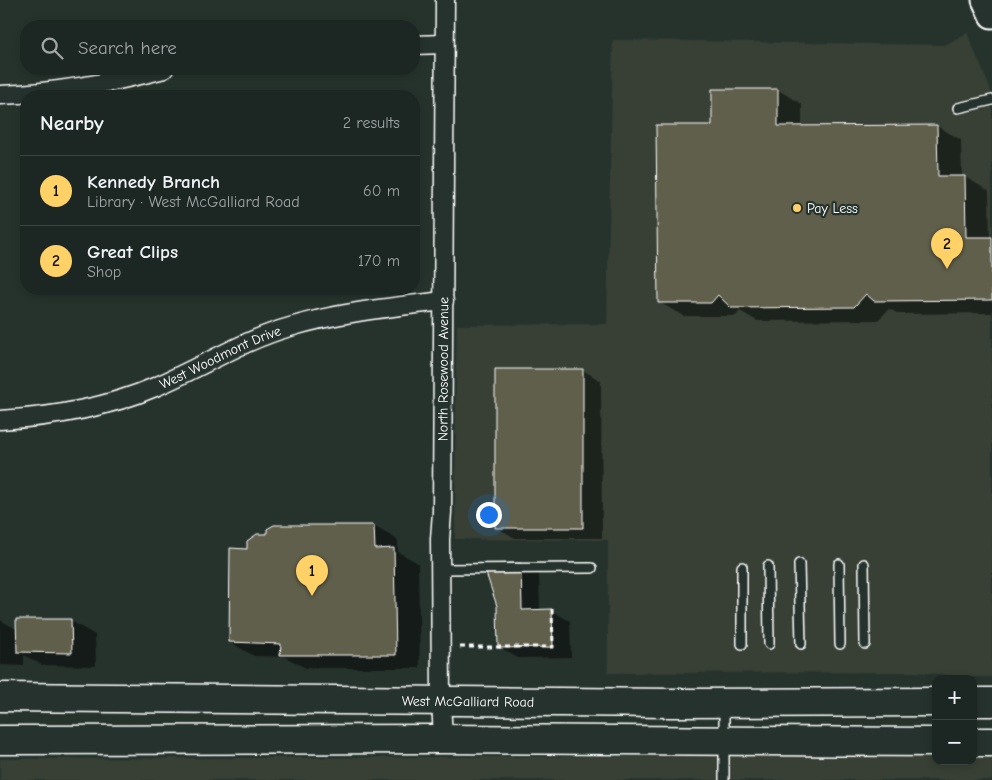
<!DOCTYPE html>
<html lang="en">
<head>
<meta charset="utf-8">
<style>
  body { margin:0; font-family:"Comic Neue",sans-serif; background:#252e2a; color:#f1f3f6 }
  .controls { position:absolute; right:15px; bottom:15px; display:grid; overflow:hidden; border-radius:10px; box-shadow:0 2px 8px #0003 }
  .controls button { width:45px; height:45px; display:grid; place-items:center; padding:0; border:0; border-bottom:1px solid #3a4340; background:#1c2622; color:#f1f3f6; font:25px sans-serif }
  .you { position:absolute; left:488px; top:514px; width:18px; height:18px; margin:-12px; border:4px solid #fff; border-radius:50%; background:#1a73e8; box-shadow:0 0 0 8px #1a73e833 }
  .badge { display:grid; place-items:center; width:32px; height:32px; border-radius:50%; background:#ffd166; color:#111; font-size:16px; font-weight:700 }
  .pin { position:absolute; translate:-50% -41px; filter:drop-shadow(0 1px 2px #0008) }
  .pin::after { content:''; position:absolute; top:26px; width:18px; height:15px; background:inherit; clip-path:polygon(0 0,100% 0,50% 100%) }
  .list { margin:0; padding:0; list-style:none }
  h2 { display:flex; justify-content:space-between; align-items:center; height:65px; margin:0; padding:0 20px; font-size:21px }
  h2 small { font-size:16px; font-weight:400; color:#a0a5a5 }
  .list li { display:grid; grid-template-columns:32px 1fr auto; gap:15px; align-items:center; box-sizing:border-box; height:70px; padding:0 20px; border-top:1px solid #3a4340 }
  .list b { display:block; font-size:19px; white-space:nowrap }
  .list p { margin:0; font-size:16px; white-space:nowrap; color:#a0a5a5 }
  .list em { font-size:16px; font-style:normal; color:#a0a5a5 }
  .icon { flex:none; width:28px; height:28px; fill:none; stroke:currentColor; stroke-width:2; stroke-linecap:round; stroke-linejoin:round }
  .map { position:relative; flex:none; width:992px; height:780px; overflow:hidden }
  .search { position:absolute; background:#1c2622; box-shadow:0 2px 8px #0003; left:20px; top:20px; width:400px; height:55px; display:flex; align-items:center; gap:12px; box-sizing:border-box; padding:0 18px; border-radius:20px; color:#a0a5a5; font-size:19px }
  .panel { position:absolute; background:#1c2622; box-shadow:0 2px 8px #0003; left:20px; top:90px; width:400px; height:205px; border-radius:20px }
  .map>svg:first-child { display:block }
  .built { fill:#374036 }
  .shadow { fill:#0007 }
  .building { fill:#605f4b; stroke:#fff }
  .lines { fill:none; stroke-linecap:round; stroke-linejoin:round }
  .service-casing { stroke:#fff; stroke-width:12 }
  .minor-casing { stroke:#fff; stroke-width:21 }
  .secondary-casing { stroke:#fff; stroke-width:29 }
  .primary-casing { stroke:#fff; stroke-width:31 }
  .path { stroke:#fff; stroke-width:3; stroke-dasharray:5 4; stroke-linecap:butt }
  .service { stroke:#26332d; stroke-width:9 }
  .minor { stroke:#26332d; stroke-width:18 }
  .secondary { stroke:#26332d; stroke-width:25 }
  .primary { stroke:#26332d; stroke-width:28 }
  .poi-dot { fill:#ffd166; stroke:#26332d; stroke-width:2 }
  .labels { text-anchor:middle; stroke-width:4.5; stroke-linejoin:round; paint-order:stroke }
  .poi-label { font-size:14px; fill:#fff; stroke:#26332d; text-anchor:start }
  .street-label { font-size:14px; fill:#fff; stroke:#26332d }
</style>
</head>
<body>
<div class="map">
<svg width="992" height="780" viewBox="0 0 992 780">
  <rect width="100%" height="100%" fill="#26332d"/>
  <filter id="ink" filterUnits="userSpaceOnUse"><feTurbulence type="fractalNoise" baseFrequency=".02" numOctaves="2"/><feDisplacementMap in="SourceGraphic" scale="10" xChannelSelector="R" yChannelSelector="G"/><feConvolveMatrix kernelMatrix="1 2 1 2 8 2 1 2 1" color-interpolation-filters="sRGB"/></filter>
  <g filter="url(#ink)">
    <path class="built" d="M967,33L992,93V677H967L916,672L608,673V540L455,539L456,366L457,325L607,324L613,40L945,45Z
      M973,754H992V780H0V759L936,755V761H973Z"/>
    <path class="shadow" d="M778,90L802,104V127L937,126L961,140L962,177H965L989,191L990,238H992V313L899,314L889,309L878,320L757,321L740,311L736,316H683L659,302L714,126Z
      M583,370L601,381L602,538H515L496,527Z
      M374,526L398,540V552L418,563L420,668H306L285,657L254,656L230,642L248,551Z
      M520,564L539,575L540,611H552L570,621L571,657L518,658L499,647Z
      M0,620L18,630L17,620L71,621L95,635L96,666L42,665L24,655V666L0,665Z"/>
    <path class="building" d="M712,89H778V126L937,125L938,176H965L966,237H992V300L874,301L866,294L854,307L731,308L718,295L711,303H658L656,125H712Z
      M495,369H583V528H495Z
      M274,525H374L375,549L394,548L396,655H280L281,644L229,642L230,548L247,549V541L257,534H267V529Z
      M521,563L522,610L552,609L553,647L498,648L497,606L483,564Z
      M16,619H71L72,653L17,652Z"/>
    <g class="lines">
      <defs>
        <path id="service" d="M958,108L992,100
          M799,564L801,644
          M839,564L840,644
          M864,564L865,644
          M768,566L769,644
          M742,567V644
          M440,569L592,568
          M724,780V705"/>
        <g id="minor">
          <path d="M414,45L444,44"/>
          <path d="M0,95C55,93 111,83 164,69"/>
          <path id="s1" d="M0,420C53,417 106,408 155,387C200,368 243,340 290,327C340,312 393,307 444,301"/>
          <path id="s2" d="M443,739L441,700L440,539L442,512L445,0"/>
        </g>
        <path id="secondary" d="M985,0L992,15"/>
        <g id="primary">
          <path id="s3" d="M0,697L673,703L936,702"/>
          <path d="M973,702H992"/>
          <path d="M0,740L443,739L936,742"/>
          <path d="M973,742H992"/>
        </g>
      </defs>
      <use href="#service" class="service-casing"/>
      <use href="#minor" class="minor-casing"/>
      <use href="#secondary" class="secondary-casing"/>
      <use href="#primary" class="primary-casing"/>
      <path class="path" d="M460,647H553L552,609"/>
      <use href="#service" class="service"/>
      <use href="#minor" class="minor"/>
      <use href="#secondary" class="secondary"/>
      <use href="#primary" class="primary"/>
    </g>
  </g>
  <circle class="poi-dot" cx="797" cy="208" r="5"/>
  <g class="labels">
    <g class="poi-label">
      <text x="807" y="213">Pay Less</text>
    </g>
    <g class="street-label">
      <text dy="5" stroke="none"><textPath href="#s1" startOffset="231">West Woodmont Drive</textPath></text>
      <text dy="5" stroke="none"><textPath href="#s2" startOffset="370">North Rosewood Avenue</textPath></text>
      <text dy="5" stroke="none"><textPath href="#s3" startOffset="468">West McGalliard Road</textPath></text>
    </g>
  </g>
</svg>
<div class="controls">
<button>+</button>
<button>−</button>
</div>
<div class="you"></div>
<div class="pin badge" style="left:312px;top:596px">1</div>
<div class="pin badge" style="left:947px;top:269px">2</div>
<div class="search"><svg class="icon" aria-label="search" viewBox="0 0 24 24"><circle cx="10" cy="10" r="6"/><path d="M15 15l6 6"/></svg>Search here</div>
<section class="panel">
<h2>Nearby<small>2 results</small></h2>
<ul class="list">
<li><span class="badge">1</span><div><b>Kennedy Branch</b><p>Library · West McGalliard Road</p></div><em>60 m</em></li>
<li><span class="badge">2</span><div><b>Great Clips</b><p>Shop</p></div><em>170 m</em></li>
</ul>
</section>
</div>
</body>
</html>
